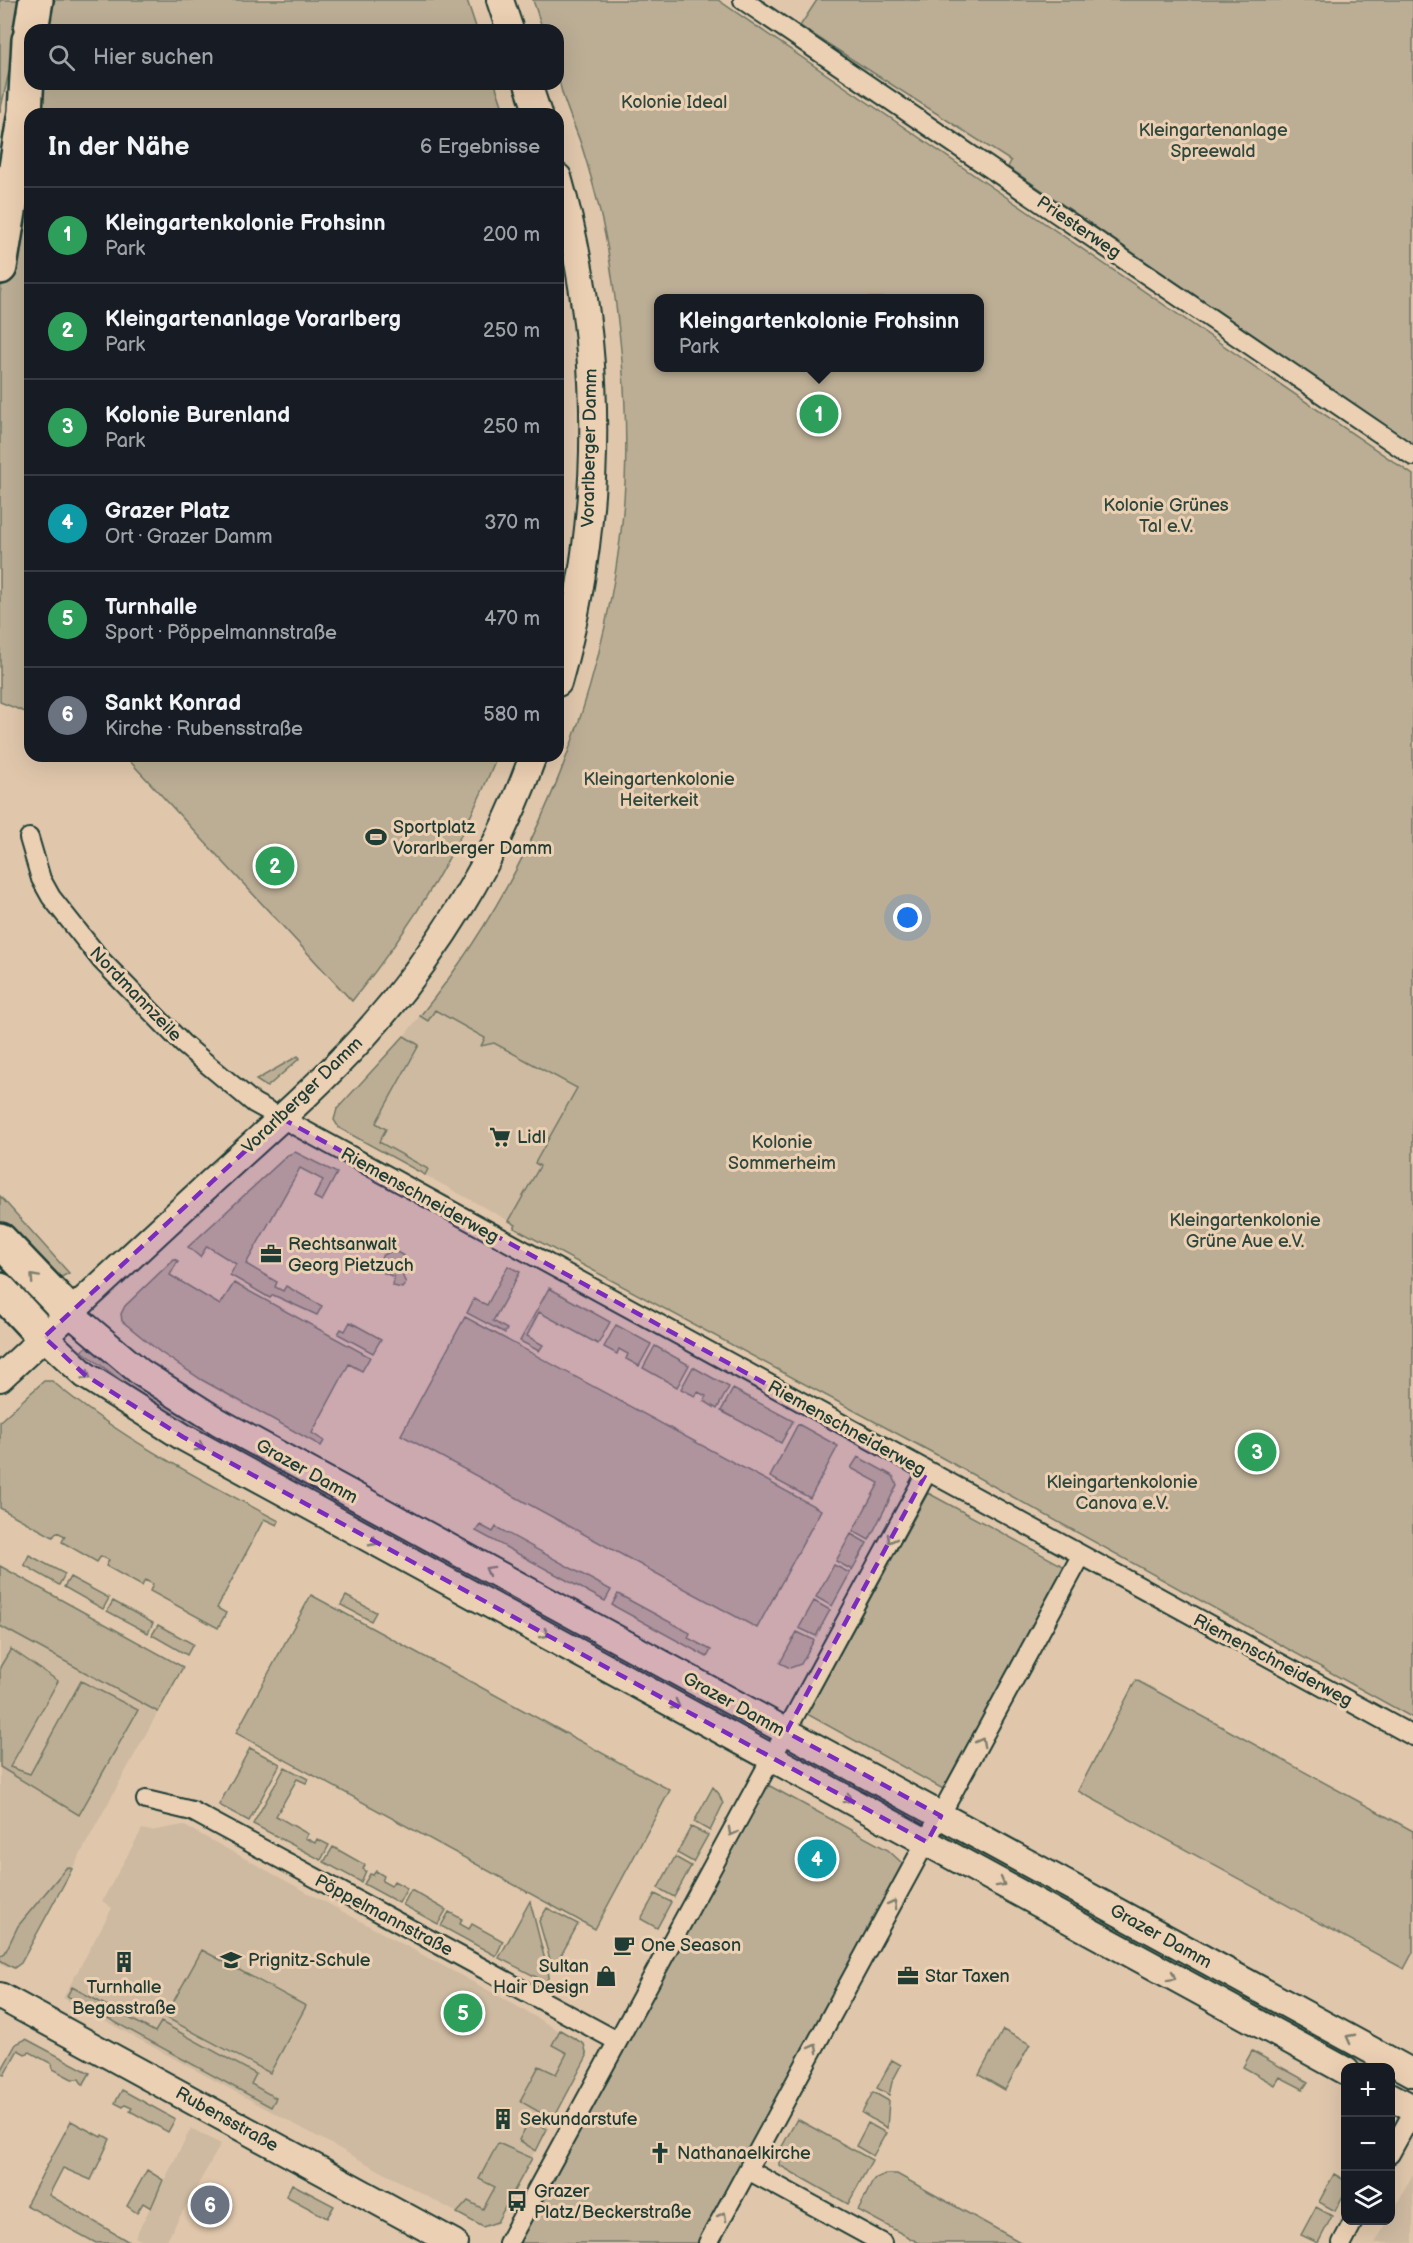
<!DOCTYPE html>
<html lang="de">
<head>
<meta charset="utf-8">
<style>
  body { margin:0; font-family:"Balsamiq Sans",sans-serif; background:#20242c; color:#f1f3f6 }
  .controls { position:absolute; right:18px; bottom:18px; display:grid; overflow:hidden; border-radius:12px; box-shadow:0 6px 24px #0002 }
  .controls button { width:54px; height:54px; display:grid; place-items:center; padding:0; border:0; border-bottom:2px solid #363941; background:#171b24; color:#f1f3f6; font:30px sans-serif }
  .you { position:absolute; left:908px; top:918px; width:21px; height:21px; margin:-15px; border:4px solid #fff; border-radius:50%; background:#1a73e8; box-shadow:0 0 0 9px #1a73e833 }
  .badge { display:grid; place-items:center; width:39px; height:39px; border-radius:50%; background:#0b8043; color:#fff; font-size:20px; font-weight:700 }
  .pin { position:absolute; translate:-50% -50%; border:3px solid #fff; box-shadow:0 2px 6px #0006 }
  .popup { position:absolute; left:654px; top:294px; width:330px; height:78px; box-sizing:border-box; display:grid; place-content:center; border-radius:12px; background:#171b24; filter:drop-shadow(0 2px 4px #0005); font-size:20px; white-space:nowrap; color:#9ea1a6 }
  .popup b { font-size:22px; color:#f1f3f6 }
  .popup::after { content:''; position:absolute; left:50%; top:100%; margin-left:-12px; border:12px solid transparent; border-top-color:#171b24 }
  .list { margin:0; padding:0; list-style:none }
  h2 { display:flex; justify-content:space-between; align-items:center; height:78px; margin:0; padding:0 24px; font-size:26px }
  h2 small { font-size:20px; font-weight:400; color:#9ea1a6 }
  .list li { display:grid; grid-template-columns:39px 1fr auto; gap:18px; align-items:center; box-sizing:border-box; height:96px; padding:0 24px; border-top:2px solid #363941 }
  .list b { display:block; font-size:22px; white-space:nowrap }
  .list p { margin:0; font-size:20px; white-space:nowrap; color:#9ea1a6 }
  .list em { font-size:20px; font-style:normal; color:#9ea1a6 }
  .icon { flex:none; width:33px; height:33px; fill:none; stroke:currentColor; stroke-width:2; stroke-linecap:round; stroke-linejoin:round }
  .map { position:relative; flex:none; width:1413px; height:2243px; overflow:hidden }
  .search { position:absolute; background:#171b24; box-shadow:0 6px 24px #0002; left:24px; top:24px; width:540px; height:66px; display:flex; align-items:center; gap:15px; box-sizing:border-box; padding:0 21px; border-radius:18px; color:#9ea1a6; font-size:22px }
  .panel { position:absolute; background:#171b24; box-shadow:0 6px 24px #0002; left:24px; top:108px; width:540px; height:654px; border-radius:18px }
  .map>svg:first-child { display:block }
  .built { fill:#cebaa1 }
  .green { fill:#bcae95; stroke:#6e7664; stroke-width:1.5; fill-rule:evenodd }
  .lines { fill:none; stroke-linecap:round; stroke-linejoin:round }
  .street-casing { stroke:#1f3d34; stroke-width:22 }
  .secondary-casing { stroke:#1f3d34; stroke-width:30 }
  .highway-casing { stroke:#1f3d34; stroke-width:38 }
  .street { stroke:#ecd0b3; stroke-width:18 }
  .secondary { stroke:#ecd0b3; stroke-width:26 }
  .highway { stroke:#ecd0b3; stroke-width:33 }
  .oneway { stroke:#7b7f6d }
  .marked { fill:#7b2cbf; fill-opacity:0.2; stroke:#7b2cbf; stroke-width:4.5; stroke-dasharray:12 8; stroke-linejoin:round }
  .labels { text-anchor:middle; stroke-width:6; stroke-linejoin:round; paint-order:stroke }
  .park-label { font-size:18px; fill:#2f483e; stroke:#ecd0b3 }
  .street-label { font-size:18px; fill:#1f3d34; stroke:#ecd0b3 }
  .poi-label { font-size:18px; fill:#1f3d34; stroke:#ecd0b3; text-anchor:start }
</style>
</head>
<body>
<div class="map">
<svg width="1413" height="2243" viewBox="0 0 1413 2243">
  <rect width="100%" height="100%" fill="#e0c7ac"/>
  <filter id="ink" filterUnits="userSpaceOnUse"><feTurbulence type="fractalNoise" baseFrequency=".0167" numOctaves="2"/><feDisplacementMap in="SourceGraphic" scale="12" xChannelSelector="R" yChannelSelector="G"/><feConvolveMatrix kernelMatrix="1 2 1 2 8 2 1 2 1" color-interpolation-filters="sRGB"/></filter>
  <g filter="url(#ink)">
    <path class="built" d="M450,976L604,1064L558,1148L538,1169L509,1221L339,1128L334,1120L337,1109L405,1035Z
      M0,1626L158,1712L21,1963L11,1968L0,1964Z
      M183,1825L508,2001L585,2046L587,2056L495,2224L483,2227L63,1998L112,1908L102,1901L142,1829L151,1831Z
      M191,2128L221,2144L165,2243H145L135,2237Z
      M1413,2174V2243H1375L1388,2221L1390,2220L1391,2215Z"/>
    <path class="green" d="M0,0H25L0,112Z
      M46,0H467L477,30H40Z
      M533,0H718L1413,475V1718L937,1455L514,1228L516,1225L509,1221L540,1166L535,1163L577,1088L494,1043L481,1046L485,1038L435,1010L428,1021L420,1016C529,881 598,712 620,540C632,449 624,354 610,263C604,224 594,185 582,147C574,123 560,96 558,72C557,58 558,44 558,30H543ZM658,298H980V368H658Z
      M817,0H1413V445L1008,167L1011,161L800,26Z
      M33,84H495L505,114H30V714L0,702V294Z
      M125,756H497C462,845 412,927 352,1001Z
      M404,1036L419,1045L376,1123L386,1129L379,1142L428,1169L425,1175L339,1128L334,1120L337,1109Z
      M298,1056L300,1058L267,1087L256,1080Z
      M295,1152L337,1173L322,1201L314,1197L323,1180L300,1168L246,1264L277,1282L275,1287L283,1291L286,1286L322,1306L317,1315L273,1295L270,1298L230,1275L236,1264L207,1246L200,1257L188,1247L288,1155Z
      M0,1196L69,1273L54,1281L0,1221Z
      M393,1250L404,1256L406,1263L403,1277L406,1283L402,1288L393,1286L394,1277L382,1272L379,1267L382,1256Z
      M174,1259L178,1261L170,1275L220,1305L234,1283L370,1357L362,1371L349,1364L312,1433L324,1441L321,1446L202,1380L160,1352L122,1321L121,1314L125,1306Z
      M508,1266L520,1272L493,1321L507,1329L505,1333L467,1313L474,1299L487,1305Z
      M549,1288L610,1322L598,1344L539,1312L527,1336L543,1345L539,1351L520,1341Z
      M465,1317L821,1510L757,1628L401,1435Z
      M350,1322L381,1339L373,1353L338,1334L341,1329L345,1331Z
      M616,1325L651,1344L639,1366L626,1359L628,1354L619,1349L617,1354L604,1347Z
      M87,1346C149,1397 218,1435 288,1474L285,1480L148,1401L82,1351Z
      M655,1346L689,1365L677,1387L643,1368Z
      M693,1367L729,1387L717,1409L704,1401L706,1396L698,1392L695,1396L681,1389Z
      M44,1381H52C121,1439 200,1479 279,1521L277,1525L264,1519L217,1608L226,1613L218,1628L150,1591L153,1584L145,1580L142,1586L106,1566L109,1560L101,1556L97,1562L62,1542L65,1536L57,1532L53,1537L0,1508V1421Z
      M733,1389L793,1421L781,1443L721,1411Z
      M798,1424L838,1446L810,1498L770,1477Z
      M858,1457L893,1476L897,1485L869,1540L853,1531L879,1483L851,1468Z
      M928,1493L1065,1567L943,1789L807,1714Z
      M332,1497L626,1658L623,1664L328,1503Z
      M480,1525L493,1532L496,1527L611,1590L605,1601L476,1531Z
      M851,1534L867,1543L852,1570L836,1561Z
      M29,1555L65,1574L59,1585L24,1565Z
      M834,1565L850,1573L832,1606L816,1597Z
      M0,1566L183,1667L158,1712L0,1626Z
      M70,1577L109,1598L103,1609L64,1587Z
      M618,1594L690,1633L688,1638L711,1650L707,1657L612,1605Z
      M311,1595L670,1790L595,1929L236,1733Z
      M346,1596L376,1612L371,1621L341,1605Z
      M113,1601L153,1623L148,1633L107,1611Z
      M814,1601L830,1610L816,1636L799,1628Z
      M158,1625L193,1644L187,1655L152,1635Z
      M797,1632L814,1640L801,1664L790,1668L780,1663Z
      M11,1649L58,1681L10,1767L30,1774L81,1681L138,1710L79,1815L0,1767V1667Z
      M639,1665L757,1729L754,1735L636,1671Z
      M1136,1680L1413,1831V1952L1404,1969L1078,1791Z
      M250,1748L280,1764L249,1821L219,1805Z
      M802,1754L909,1812L905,1818L799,1760Z
      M285,1767L308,1779L306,1783L297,1779L276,1816L308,1834L305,1838L315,1843L317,1839L329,1845L321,1860L253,1824Z
      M768,1785L888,1850L903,1864L697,2243H519Z
      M713,1787L719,1794L723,1804L710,1831L694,1822Z
      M691,1827L708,1835L693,1862L677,1853Z
      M958,1839L1172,1955L1168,1961L955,1845Z
      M333,1847L365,1865L363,1869L366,1871L361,1882L324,1862Z
      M675,1857L691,1866L674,1897L658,1888Z
      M67,1867L72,1869L21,1963L14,1968L0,1960V1956L5,1953L18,1926Z
      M376,1871L384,1876L382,1881L391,1886L394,1881L407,1888L399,1903L364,1884L370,1874L373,1875Z
      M411,1890L446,1910L438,1924L403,1905Z
      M655,1894L671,1902L657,1928L641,1919Z
      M530,1901L549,1976L546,1982L499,1958Z
      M547,1908L578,1924L553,1970L539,1921Z
      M449,1912L462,1919L460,1924L469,1929L472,1924L503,1941L496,1956L441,1926Z
      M202,1950L306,2006L270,2073L165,2017Z
      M1186,1963L1379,2067H1363L1182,1969Z
      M72,1987L155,2032L161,2022L256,2074L251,2084L276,2098L271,2107L67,1996Z
      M560,2030L584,2044L587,2056L553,2120L520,2101L539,2066L556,2074L567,2053L552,2045Z
      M1003,2030L1030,2044L1005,2090L979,2075Z
      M26,2039L90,2073L83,2085L79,2079H72L53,2069L52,2064L30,2052L25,2054L18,2050L4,2075L0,2073L16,2044Z
      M1252,2051L1308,2082L1303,2089L1280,2077L1275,2085L1243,2067Z
      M892,2060L901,2065L892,2082L889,2095L877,2088Z
      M122,2090L175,2119L168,2132L130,2111L132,2108L125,2105L123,2107L115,2103Z
      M873,2092L889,2101L887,2128L862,2113Z
      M797,2119L872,2160L848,2204L779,2165V2152Z
      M71,2121L101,2137L103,2135L110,2139L91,2180L63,2168L49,2195L131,2243H96L26,2205Z
      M529,2121L547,2129L536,2151L519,2140Z
      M868,2123L886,2133L873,2156L856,2146Z
      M498,2143L532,2158L497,2222L483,2227L457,2213L468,2201L483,2209L495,2187L479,2179Z
      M147,2170L163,2180L151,2208L143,2203L137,2213L127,2206Z
      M885,2174H897L1022,2243H919L858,2210L874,2179Z
      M1334,2174L1346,2181L1345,2192L1335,2211L1319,2202Z
      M292,2184L334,2206L327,2218L286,2196Z
      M1316,2207L1332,2216L1318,2243L1301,2235Z"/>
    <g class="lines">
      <defs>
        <path id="street" d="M743,0L1413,456
          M29,838L41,879L51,897L101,960L183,1044L254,1103L1413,1736
          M146,1800L192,1811L617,2041
          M1390,2154L1413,2112
          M748,2170L882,2243
          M508,2243L927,1472
          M708,2243L1081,1556
          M1342,2243L1354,2220"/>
        <path id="secondary" d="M500,0L510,30
          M528,84L538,114
          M558,177C605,342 605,518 558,683
          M70,1313L140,1372L219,1422L1413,2073
          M44,1337L85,1375L183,1437L1346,2071
          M0,1378C69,1314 137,1251 206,1187C259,1138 314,1091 363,1037C435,957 497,858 533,756
          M0,1996L454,2243
          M1390,2096L1413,2108"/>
        <path id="highway" d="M31,30L36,0
          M0,267L25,112L29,40
          M0,1240L70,1313
          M0,1290L44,1337"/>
      </defs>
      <use href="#street" class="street-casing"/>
      <use href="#secondary" class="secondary-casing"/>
      <use href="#highway" class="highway-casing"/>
      <use href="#street" class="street"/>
      <use href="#secondary" class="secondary"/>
      <use href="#highway" class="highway"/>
    </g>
    <defs><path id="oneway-chevron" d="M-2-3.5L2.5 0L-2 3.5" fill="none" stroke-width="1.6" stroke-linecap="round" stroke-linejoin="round" transform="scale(1.5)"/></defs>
    <g class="oneway">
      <use href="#oneway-chevron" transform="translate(34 1278) rotate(-133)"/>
      <use href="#oneway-chevron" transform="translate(87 1376) rotate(36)"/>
      <use href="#oneway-chevron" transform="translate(200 1447) rotate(29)"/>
      <use href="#oneway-chevron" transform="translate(891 1539) rotate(118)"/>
      <use href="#oneway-chevron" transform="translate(374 1542) rotate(28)"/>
      <use href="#oneway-chevron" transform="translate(489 1570) rotate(-151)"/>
      <use href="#oneway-chevron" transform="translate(545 1634) rotate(28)"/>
      <use href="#oneway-chevron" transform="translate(676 1705) rotate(28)"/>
      <use href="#oneway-chevron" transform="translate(981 1742) rotate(-62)"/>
      <use href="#oneway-chevron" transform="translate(848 1799) rotate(29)"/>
      <use href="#oneway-chevron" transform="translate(732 1832) rotate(119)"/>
      <use href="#oneway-chevron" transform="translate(1001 1883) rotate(29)"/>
      <use href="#oneway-chevron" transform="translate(893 1904) rotate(-61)"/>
      <use href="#oneway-chevron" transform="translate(1172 1977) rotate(29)"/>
      <use href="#oneway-chevron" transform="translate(1350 2038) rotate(-152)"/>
      <use href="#oneway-chevron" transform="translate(814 2048) rotate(-61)"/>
      <use href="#oneway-chevron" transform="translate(723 2216) rotate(-61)"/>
    </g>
  </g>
  <path class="marked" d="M281,1118L927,1472L786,1732L941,1816L927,1842L183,1437L85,1375L44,1337Z"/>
  <defs>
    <symbol id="stadium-bare" viewBox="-9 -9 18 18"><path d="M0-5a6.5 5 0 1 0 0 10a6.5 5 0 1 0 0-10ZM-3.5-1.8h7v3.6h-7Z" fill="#1f3d34" stroke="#ecd0b3" stroke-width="2.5" paint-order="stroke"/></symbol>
    <symbol id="supermarket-bare" viewBox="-9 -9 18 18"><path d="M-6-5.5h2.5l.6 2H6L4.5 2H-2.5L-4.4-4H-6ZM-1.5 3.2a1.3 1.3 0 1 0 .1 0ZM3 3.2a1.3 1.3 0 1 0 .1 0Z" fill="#1f3d34" stroke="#ecd0b3" stroke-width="2.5" paint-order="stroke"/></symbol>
    <symbol id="office-bare" viewBox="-9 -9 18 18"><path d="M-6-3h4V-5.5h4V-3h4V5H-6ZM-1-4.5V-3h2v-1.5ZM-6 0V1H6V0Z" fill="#1f3d34" stroke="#ecd0b3" stroke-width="2.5" paint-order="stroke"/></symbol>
    <symbol id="cafe-bare" viewBox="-9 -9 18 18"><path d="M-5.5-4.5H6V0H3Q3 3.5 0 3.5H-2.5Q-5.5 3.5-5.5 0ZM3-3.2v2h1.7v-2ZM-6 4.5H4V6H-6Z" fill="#1f3d34" stroke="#ecd0b3" stroke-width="2.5" paint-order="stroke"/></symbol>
    <symbol id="school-bare" viewBox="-9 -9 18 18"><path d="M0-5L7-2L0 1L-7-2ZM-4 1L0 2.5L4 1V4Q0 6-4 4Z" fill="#1f3d34" stroke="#ecd0b3" stroke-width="2.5" paint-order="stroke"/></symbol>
    <symbol id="building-bare" viewBox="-9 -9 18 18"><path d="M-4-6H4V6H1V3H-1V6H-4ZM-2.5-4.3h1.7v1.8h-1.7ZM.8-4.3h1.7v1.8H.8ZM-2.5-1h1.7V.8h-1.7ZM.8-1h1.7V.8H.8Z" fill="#1f3d34" stroke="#ecd0b3" stroke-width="2.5" paint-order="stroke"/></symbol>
    <symbol id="shop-bare" viewBox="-9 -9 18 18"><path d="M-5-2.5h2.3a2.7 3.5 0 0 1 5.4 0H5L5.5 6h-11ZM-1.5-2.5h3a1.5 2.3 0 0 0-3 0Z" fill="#1f3d34" stroke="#ecd0b3" stroke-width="2.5" paint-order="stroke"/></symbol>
    <symbol id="church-bare" viewBox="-9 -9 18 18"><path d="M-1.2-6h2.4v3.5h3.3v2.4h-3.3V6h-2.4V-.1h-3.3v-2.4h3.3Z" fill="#1f3d34" stroke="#ecd0b3" stroke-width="2.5" paint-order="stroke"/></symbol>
    <symbol id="bus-bare" viewBox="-9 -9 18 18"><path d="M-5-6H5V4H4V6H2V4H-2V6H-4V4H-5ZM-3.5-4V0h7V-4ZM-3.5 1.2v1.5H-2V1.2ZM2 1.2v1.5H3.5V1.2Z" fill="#1f3d34" stroke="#ecd0b3" stroke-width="2.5" paint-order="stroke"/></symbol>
  </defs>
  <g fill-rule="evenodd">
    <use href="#stadium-bare" x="361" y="822" width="30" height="30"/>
    <use href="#supermarket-bare" x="485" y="1122" width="30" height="30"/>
    <use href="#office-bare" x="256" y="1239" width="30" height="30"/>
    <use href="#cafe-bare" x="609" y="1930" width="30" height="30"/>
    <use href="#school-bare" x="216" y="1945" width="30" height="30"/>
    <use href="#building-bare" x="109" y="1947" width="30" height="30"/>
    <use href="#shop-bare" x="591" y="1961" width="30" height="30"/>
    <use href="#office-bare" x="893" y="1961" width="30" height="30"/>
    <use href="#building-bare" x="488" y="2104" width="30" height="30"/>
    <use href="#church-bare" x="645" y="2138" width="30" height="30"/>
    <use href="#bus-bare" x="502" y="2186" width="30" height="30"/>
  </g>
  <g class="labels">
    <g class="park-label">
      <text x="674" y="108">Kolonie Ideal</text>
      <text x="1213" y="136">Kleingartenanlage<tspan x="1213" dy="21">Spreewald</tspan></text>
      <text x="1166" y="511">Kolonie Grünes<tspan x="1166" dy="21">Tal e.V.</tspan></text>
      <text x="659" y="785">Kleingartenkolonie<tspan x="659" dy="21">Heiterkeit</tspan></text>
      <text x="782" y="1148">Kolonie<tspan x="782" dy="21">Sommerheim</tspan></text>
      <text x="1245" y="1226">Kleingartenkolonie<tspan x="1245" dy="21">Grüne Aue e.V.</tspan></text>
      <text x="1122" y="1488">Kleingartenkolonie<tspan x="1122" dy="21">Canova e.V.</tspan></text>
    </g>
    <g class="street-label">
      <text transform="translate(1079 227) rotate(34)" y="6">Priesterweg</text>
      <text transform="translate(589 448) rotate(-89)" y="6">Vorarlberger Damm</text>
      <text transform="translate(136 994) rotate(46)" y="6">Nordmannzeile</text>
      <text transform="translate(302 1095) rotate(-44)" y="6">Vorarlberger Damm</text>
      <text transform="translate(420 1195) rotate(29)" y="6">Riemenschneiderweg</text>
      <text transform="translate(847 1428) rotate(29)" y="6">Riemenschneiderweg</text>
      <text transform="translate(307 1471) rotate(29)" y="6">Grazer Damm</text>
      <text transform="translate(1273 1660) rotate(28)" y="6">Riemenschneiderweg</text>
      <text transform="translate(734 1704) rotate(29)" y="6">Grazer Damm</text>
      <text transform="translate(384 1915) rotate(28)" y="6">Pöppelmannstraße</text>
      <text transform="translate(1161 1936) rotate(29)" y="6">Grazer Damm</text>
      <text transform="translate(227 2119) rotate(29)" y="6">Rubensstraße</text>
    </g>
    <g class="poi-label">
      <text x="393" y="833">Sportplatz<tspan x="393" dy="21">Vorarlberger Damm</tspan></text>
      <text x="517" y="1143">Lidl</text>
      <text x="288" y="1250">Rechtsanwalt<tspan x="288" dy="21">Georg Pietzuch</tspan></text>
      <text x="641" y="1951">One Season</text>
      <text x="248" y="1966">Prignitz-Schule</text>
      <text x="589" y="1972" text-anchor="end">Sultan<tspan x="589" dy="21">Hair Design</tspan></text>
      <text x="925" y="1982">Star Taxen</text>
      <text x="124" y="1993" text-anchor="middle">Turnhalle<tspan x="124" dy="21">Begasstraße</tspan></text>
      <text x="520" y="2125">Sekundarstufe</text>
      <text x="677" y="2159">Nathanaelkirche</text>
      <text x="534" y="2197">Grazer<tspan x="534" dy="21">Platz/Beckerstraße</tspan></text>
    </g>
  </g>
</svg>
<div class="controls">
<button>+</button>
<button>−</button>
<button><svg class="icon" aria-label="layers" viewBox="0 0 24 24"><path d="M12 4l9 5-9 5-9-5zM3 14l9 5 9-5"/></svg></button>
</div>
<div class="you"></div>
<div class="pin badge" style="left:819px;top:414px;background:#2e9e5b">1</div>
<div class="popup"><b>Kleingartenkolonie Frohsinn</b>Park</div>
<div class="pin badge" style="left:275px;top:866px;background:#2e9e5b">2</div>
<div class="pin badge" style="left:1257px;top:1452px;background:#2e9e5b">3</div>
<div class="pin badge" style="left:817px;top:1859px;background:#0f9aa8">4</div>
<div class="pin badge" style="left:463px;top:2013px;background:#2e9e5b">5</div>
<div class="pin badge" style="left:210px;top:2205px;background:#6b7280">6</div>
<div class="search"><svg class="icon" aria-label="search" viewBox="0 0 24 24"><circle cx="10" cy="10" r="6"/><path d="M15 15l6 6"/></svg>Hier suchen</div>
<section class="panel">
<h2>In der Nähe<small>6 Ergebnisse</small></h2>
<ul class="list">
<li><span class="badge" style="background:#2e9e5b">1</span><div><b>Kleingartenkolonie Frohsinn</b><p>Park</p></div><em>200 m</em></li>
<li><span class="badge" style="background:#2e9e5b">2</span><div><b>Kleingartenanlage Vorarlberg</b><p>Park</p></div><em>250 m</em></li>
<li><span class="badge" style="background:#2e9e5b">3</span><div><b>Kolonie Burenland</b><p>Park</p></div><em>250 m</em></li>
<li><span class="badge" style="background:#0f9aa8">4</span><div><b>Grazer Platz</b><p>Ort · Grazer Damm</p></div><em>370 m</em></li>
<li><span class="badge" style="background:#2e9e5b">5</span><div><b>Turnhalle</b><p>Sport · Pöppelmannstraße</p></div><em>470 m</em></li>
<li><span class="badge" style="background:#6b7280">6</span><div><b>Sankt Konrad</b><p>Kirche · Rubensstraße</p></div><em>580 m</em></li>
</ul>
</section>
</div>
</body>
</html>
